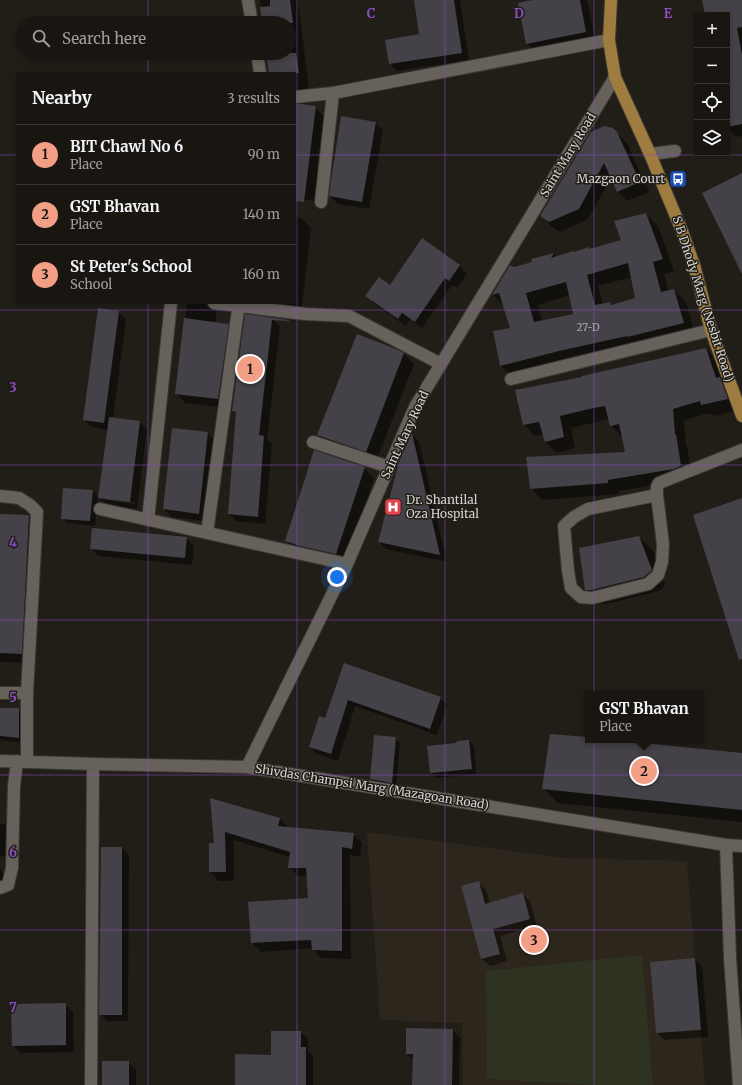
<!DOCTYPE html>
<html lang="en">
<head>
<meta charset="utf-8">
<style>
  body { margin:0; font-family:Merriweather,serif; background:#262320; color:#f1f3f6 }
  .controls { position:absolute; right:12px; top:12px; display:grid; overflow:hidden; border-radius:0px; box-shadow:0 2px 6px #0003 }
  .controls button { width:36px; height:36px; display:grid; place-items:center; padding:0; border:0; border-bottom:1px solid #373532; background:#191612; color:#f1f3f6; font:20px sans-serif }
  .you { position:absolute; left:337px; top:577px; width:14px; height:14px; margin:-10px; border:3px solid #fff; border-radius:50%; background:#1a73e8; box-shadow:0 0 0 6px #1a73e833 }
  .badge { display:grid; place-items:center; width:26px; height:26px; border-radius:50%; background:#f39f86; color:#111; font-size:13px; font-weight:700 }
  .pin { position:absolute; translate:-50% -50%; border:2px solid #fff; box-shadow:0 1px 4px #0006 }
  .popup { position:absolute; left:585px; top:691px; width:118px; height:52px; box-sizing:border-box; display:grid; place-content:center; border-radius:0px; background:#191612; filter:drop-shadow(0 1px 3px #0005); font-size:13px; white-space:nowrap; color:#9f9f9f }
  .popup b { font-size:15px; color:#f1f3f6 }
  .popup::after { content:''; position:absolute; left:50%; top:100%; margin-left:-8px; border:8px solid transparent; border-top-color:#191612 }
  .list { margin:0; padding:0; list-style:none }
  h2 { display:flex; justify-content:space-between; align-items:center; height:52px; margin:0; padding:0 16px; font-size:17px }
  h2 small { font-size:13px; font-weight:400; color:#9f9f9f }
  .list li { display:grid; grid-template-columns:26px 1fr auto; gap:12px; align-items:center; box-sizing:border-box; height:60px; padding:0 16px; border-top:1px solid #373532 }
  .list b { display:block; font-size:15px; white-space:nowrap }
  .list p { margin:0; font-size:13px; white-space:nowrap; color:#9f9f9f }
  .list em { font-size:13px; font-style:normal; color:#9f9f9f }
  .icon { flex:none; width:22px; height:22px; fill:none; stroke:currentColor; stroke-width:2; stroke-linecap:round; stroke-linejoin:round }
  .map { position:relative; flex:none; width:742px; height:1085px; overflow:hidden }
  .search { position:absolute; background:#191612; box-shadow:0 2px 6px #0003; left:16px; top:16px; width:280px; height:44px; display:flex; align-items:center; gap:10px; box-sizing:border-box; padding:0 14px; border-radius:22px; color:#9f9f9f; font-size:15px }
  .panel { position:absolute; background:#191612; box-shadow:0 2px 6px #0003; left:16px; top:72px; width:280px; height:232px; border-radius:0px }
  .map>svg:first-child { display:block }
  .built { fill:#2d261c }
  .green { fill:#2e3220 }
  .shadow { fill:#0007; fill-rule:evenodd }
  .building { fill:#444148; fill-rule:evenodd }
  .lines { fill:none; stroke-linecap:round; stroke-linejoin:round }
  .minor-casing { stroke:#3b3834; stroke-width:14 }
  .major-casing { stroke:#3b3834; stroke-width:14 }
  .minor { stroke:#66625b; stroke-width:12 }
  .major { stroke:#9e7b3e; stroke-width:12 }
  .grid { fill:none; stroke:#8d4dc2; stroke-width:1; stroke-opacity:0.55 }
  .labels { text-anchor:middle; stroke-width:3; stroke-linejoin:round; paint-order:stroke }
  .number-label { font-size:10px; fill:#afadac }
  .street-label { font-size:12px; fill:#d3d1cd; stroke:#211e18 }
  .poi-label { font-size:12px; fill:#d3d1cd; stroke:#211e18; text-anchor:end }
  .grid-label { font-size:13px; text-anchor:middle; font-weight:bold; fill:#8d4dc2; stroke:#211e18; stroke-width:3; stroke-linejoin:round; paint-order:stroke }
</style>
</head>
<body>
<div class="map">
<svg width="742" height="1085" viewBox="0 0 742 1085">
  <rect width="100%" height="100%" fill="#211e18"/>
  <path class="built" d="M367,832L566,858L687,861L705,1085H463L462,1023L380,1020Z"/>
  <path class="green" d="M642,955L653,1085H597L487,1079L486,971Z"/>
  <path class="shadow" d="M260,0H298L310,99L301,100L297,105L315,107L325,117L315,201L295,199V200V73H270L267,53H289V23H263Z
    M415,0H460L469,60L397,71L390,64L420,35Z
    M543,0H587L595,39L534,51L527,43Z
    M703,0H742V136L736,137L727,128V15H706Z
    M375,123L383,130L369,209L338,204L330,196Z
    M616,133L627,143L649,192L627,201L617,191L612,177L588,219L560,232L551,226L541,216Z
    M646,214L658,226L674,271L664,274L669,292L674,290L686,302L695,334L513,377L501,366L494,332L511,329L504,306L493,295L514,268L533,262L532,260L554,254L557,257L589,248L590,250L623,240ZM632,277L636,298L612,305L610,303L603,304L598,286ZM570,295L574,314L542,321L538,305Z
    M295,217L301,218L311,228L301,314L258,303H295Z
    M459,266L467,273L457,288L452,285L422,328L410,319L406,326L374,304L367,296L390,286Z
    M187,303H218L215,323L228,325L238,334L227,408L185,403L176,393Z
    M118,312L126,319L113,418L140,422L147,430L137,509L107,505L99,498L108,430L92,427L84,420ZM106,498L135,502L134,504L106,500Z
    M272,319L280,326L267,440L272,444L265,524L236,521L229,514L237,415L233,411Z
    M706,349L718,361L739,410L714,416L710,413L684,420L686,445L687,447L692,478L686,480L619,491V494L542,500L531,488L626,453L622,437L611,425L609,419L571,428L575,448L557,453L545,441L544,434L535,436L524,425L583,378Z
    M396,350L404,354L414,364L376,461L328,445L318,435Z
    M207,433L215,440L206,521L172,517L164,509Z
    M412,435L419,442L447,562L386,549L379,542Z
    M364,468L374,478L346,563L296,550L286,540Z
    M93,491L98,496L95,526L67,523L62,518Z
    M0,515L29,516L39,526L31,663L0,662Z
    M639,537L653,551L665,585L659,591L606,604H600L586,589Z
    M186,538L194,546L192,565L99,556L91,549Z
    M345,664L440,698L447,705L437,735L355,706L338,761L317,754L310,747L325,719Z
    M0,709H18L23,714V743L0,740Z
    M395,738L400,743L396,787L376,784L371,779Z
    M588,738V740H604L742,754V822L558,803L544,789Z
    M469,741L474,746L476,774L436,778L431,773L457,744Z
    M211,800L280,819L289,828L353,834L362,843L360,857L350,855L351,959L321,958L312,948L261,952L252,943L309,899L308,876H298L289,867L290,857L234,840V881H219L210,872L215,844Z
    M0,824H5L13,831L12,858L0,856Z
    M122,848L129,855L128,1021H107L100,1014Z
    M0,867L4,878L0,883Z
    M478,882L486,890L490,903L523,894L530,902L537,926L500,936L507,961L490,966L482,959Z
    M695,959L702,967L708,1037L664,1040L657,1033Z
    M65,1004L73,1012L74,1052L20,1053L13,1045Z
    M453,1030L460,1038L459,1085H406H413L414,1061L407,1054Z
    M300,1032L308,1039V1051L313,1056V1085H236Z
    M128,1062L136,1070V1085H103Z"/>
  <path class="building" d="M270,0H290L293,23H262L260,7L270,6Z
    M414,0H454L462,53L389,64L385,40L419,34Z
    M533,0H580L586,32L526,44L518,3Z
    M702,0H742V27L737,28L742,55V124L727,127V15H705Z
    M266,53H296L299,73H269Z
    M295,104H301L316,106L304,202L295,201Z
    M341,116L376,122L362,202L329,196L332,174Z
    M604,126L613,128L617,132L640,182L617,192L604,163L579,209L549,222L540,216L591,132Z
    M742,173V274L702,193Z
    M646,213L663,259L653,262L661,292L674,289L684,323L627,337V336L559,351L500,366L493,331L510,328L499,293L492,295L510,265L514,267L532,262L531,259L554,253L551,258L573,251L574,252L589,247V249L621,240L614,221ZM628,263L635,298L611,305L610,302L595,305L587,275ZM566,282L573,314L534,322L526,293Z
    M422,238L460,265L449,281L445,278L415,322L402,313L398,319L365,296L379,277L390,285Z
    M98,308L119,311L104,423L83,420Z
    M245,314L289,320V321L272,320L259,435L264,436L258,517L228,514L236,412L232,411Z
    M184,318L229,324L218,399L175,394Z
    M357,334L396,349L404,353L366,452L317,435Z
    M706,348L716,378L720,377L728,399L701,405L700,401L673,409L675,434H676L681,466L674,469L608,480V483L530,489L526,457L625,452L619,424L610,426L605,406L589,409L560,416L564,437L545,442L539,422L523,425L515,390L582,377V376Z
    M109,417L140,421L130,502L98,498Z
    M172,428L208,432L199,514L163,509Z
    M412,433L440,555L378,542L399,462Z
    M314,450L365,467L336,554L300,546L285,541Z
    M63,488L93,490L90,521L61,519Z
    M742,498V659L739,660L693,515Z
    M0,514L29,515L22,654L0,653Z
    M92,528L187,537L185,558L90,549Z
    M639,536L652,570L651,571L644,577L591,590H585L579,548Z
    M344,663L441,697L430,729L348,700L331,754L309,747L319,716L325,718Z
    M0,708H19V738L0,736Z
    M550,734L588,737V740H614L742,753V810L542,789Z
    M374,735L396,737L392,783L370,779Z
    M469,740L472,769L430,773L427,746L456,743L457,741Z
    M210,798L280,818L278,826L354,833L352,849L342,847V951L312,950L311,940L251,943L248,902L308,898L306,868H288L290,852L225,832L226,872H209V843H214Z
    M101,847H122V1015H99Z
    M479,881L485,904L523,893L530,919L493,929L500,954L481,959L461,886Z
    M695,958L701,1030L656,1033L650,962Z
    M66,1003V1045L12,1046L11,1004Z
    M406,1028L453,1029L452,1085H412L413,1054H406Z
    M271,1031H301V1047H306V1085H235V1054L271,1055Z
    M102,1061H129V1085H102Z"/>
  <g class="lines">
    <defs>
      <path id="minor" d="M248,0L252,23
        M257,53L260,73
        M295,97L333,93L609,40
        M650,154L675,151
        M321,202L333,93
        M214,303L305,314L349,316L441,364
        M511,379L711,330
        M313,442L389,467
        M657,495L588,509L574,517L564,526L568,571L571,588L581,597L592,598L648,584L658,575L662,562L663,544L657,495V487L659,483L742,450
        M0,496L19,498L30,505L37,512L27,693V762
        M100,509L347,564
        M148,520L171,303
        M207,533L239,303
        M0,693H27
        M0,761L93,764L247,767L726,845L742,846
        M247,767L347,564L415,407L615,77
        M726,845L730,958L739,1085
        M0,888L8,885L12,868L14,786L17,761
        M91,1085L93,764"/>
      <path id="major" d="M611,0L609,40L615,77L650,154L682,231L694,265L711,330L742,416"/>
    </defs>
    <use href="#minor" class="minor-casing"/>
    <use href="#major" class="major-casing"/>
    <use href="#minor" class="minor"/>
    <use href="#major" class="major"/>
  </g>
  <path class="grid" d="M148,0V23M297,0V1085M445,0V1085M594,0V1085M148,53V73M0,155H17M295,155H742M148,303V1085M0,310H742M0,465H742M0,620H742M0,775H742M0,930H742"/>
  <defs>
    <symbol id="bus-square" viewBox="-11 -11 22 22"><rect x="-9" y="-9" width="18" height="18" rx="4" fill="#1a4fb4" stroke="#211e18"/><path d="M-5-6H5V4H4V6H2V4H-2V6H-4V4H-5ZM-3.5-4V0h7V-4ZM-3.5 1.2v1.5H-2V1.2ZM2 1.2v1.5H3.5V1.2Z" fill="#fff"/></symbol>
    <symbol id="hospital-square" viewBox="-11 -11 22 22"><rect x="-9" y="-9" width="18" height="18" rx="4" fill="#e0444e" stroke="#211e18"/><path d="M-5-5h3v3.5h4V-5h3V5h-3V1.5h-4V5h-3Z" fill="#fff"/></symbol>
  </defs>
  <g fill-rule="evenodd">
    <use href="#bus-square" x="668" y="169" width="20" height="20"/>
    <use href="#hospital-square" x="383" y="497" width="20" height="20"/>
  </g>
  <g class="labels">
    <g class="number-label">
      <text x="588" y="331">27-D</text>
    </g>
    <g class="street-label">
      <text transform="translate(568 155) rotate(-59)" y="4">Saint Mary Road</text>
      <text transform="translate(703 299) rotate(72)" y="4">S B Dhody Marg (Nesbit Road)</text>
      <text transform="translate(405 435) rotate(-65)" y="4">Saint Mary Road</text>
      <text transform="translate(372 787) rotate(9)" y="4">Shivdas Champsi Marg (Mazagoan Road)</text>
    </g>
    <g class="poi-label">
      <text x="665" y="183">Mazgaon Court</text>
      <text x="406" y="504" text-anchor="start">Dr. Shantilal<tspan x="406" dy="14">Oza Hospital</tspan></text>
    </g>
  </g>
  <g class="grid-label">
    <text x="371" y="18">C</text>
    <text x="519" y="18">D</text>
    <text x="668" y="18">E</text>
    <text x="13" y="392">3</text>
    <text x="13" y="547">4</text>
    <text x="13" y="702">5</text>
    <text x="13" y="857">6</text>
    <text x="13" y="1012">7</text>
  </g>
</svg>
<div class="controls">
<button>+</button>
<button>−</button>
<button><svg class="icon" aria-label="locate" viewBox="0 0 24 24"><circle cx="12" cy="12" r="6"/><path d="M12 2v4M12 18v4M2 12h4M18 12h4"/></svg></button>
<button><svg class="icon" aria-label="layers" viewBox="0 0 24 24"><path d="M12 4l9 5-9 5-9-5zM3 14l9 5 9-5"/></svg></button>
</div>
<div class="you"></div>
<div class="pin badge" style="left:250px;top:369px">1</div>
<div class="pin badge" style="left:644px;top:771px">2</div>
<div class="popup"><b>GST Bhavan</b>Place</div>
<div class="pin badge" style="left:534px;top:940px">3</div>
<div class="search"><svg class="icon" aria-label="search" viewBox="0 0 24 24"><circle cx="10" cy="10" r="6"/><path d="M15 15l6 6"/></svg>Search here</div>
<section class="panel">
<h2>Nearby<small>3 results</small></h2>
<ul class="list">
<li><span class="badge">1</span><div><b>BIT Chawl No 6</b><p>Place</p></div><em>90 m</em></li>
<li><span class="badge">2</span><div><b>GST Bhavan</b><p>Place</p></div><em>140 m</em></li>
<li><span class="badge">3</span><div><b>St Peter's School</b><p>School</p></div><em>160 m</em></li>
</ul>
</section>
</div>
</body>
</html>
